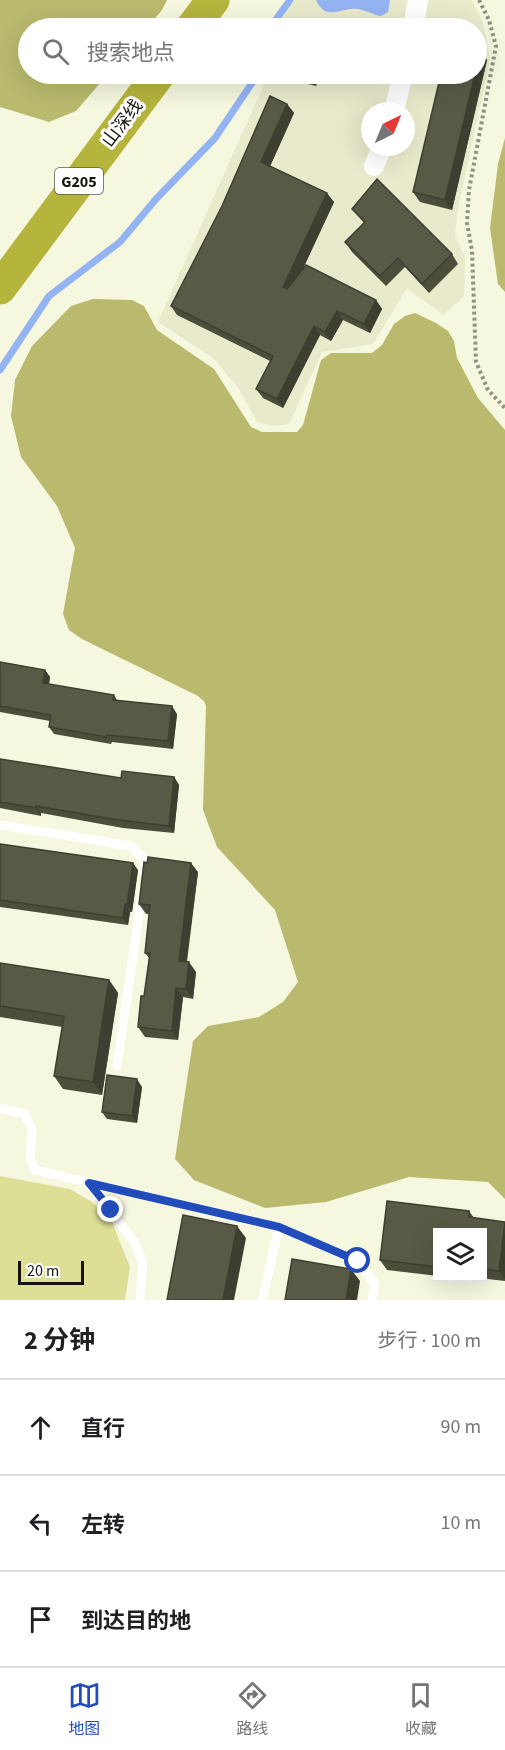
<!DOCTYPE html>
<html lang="zh">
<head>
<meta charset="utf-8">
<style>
  body { margin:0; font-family:"Source Sans 3","Noto Sans SC",sans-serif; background:#f2f2f2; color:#202124 }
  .controls { position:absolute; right:18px; bottom:18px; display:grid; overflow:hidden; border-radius:0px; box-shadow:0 6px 24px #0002 }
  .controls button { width:54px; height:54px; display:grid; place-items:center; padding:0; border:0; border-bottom:2px solid #e0e0e0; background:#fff; color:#202124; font:30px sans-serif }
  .compass { position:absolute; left:361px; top:102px; width:54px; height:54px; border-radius:50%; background:#fff; box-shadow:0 6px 24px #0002; rotate:43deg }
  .scale { position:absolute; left:18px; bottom:15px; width:66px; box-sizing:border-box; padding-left:6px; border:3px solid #15150d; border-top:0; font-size:16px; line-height:21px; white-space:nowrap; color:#15150d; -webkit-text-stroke:4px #fff; paint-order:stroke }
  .stop { position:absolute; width:18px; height:18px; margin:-14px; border:4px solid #224cba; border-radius:50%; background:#fff }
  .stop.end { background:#224cba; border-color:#fff; box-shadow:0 2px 6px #0008 }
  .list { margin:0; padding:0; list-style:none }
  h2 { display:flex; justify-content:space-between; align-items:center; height:78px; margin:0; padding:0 24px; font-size:26px }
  h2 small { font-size:20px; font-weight:400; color:#757577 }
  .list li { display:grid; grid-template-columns:39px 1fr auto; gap:18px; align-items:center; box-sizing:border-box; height:96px; padding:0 24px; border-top:2px solid #e0e0e0 }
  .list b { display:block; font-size:22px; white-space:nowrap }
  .list em { font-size:20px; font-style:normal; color:#757577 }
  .icon { flex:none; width:33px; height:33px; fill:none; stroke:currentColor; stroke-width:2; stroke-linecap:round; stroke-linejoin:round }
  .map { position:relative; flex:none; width:505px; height:1300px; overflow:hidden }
  .search { position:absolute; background:#fff; box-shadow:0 6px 24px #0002; left:18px; right:18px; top:18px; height:66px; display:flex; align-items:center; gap:15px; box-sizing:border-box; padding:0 21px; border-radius:33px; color:#757577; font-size:22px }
  .sheet { height:366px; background:#fff }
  nav { display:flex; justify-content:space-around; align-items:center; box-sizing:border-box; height:84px; border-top:2px solid #e0e0e0; background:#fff; font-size:16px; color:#757577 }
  nav a { display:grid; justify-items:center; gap:3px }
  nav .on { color:#224cba }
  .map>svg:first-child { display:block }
  .built { fill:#e9eacb; fill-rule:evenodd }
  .green { fill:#dedf96 }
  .forest { fill:#b9ba6e }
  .water { fill:#94b3f3 }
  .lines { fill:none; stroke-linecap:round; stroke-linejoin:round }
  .stream { stroke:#94b3f3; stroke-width:7 }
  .path { stroke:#929281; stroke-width:4; stroke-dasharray:3 3; stroke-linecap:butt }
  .lane { stroke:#fff; stroke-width:9 }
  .street { stroke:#fff; stroke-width:20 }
  .highway { stroke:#b5b43c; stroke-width:33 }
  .wall { fill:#4d4d3c }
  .shaded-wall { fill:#3e3f31 }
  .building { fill:#595a46; stroke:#3e3f31; stroke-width:1.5 }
  .route { stroke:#224cba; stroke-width:8 }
  .labels { text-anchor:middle; stroke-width:6; stroke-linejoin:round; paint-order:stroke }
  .shield { fill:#fff; stroke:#5b5b56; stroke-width:1.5 }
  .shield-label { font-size:16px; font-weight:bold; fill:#15150d }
  .street-label { font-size:18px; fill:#15150d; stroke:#fff }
</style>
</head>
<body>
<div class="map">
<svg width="505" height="1300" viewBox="0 0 505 1300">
  <rect width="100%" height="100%" fill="#f6f7df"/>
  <path class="built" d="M295,0H472L483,23L490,60L458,209L455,235L465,258L464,296L443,315L407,288L373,344L322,352L289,424L273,426L257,422L239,389L213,358L158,322L265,82L267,74H476V28H274ZM370,111H406V147H370Z"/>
  <path class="green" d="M0,1176L70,1189L92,1202L112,1222L130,1267L125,1300H0Z"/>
  <path class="forest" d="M0,0H167L162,10L147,28H28V74H108L76,111L49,122L0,107Z
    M505,138V292L498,284L490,228L498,164Z
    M93,299L132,300L144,306L157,330L214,369L251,427L262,432H297L303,425L321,360L331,353H372L382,345L394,324L405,316L415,313L436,323L448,331L454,341L457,358L478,398L505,430V1199L488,1182L409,1177L326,1202L265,1208L194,1180L175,1159L193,1041L208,1026L259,1017L283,1002L298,982L275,910L217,847L203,810L206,706L204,701L198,696L82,639L69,630L63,614L75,548L57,506L21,457L11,416L15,380L32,346L71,306Z"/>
  <path class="water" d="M316,0H390L388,12L381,16C373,15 366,10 358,9C342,6 326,23 316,0Z"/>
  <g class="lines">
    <path class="stream" d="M270,28L290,0
      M0,370L49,296L120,242L156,199L215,138L258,74"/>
    <path class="path" d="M479,0L489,20L496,46L469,190L467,223L472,251L476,362L488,390L505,408"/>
    <path class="lane" d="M0,825L131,846L145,860L144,873
      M117,1066L142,893
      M0,1108L25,1114L32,1130L30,1159L35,1170L279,1227L358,1261L375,1284L372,1300
      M89,1183L135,1243L143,1263L140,1300
      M262,1300L279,1227"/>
    <path class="street" d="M413,28L418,0
      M394,111L403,74
      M374,166L382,147"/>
    <path class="highway" d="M192,28L213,0
      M0,288L159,74"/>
  </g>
  <path class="wall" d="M480,50L487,60L452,210L420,202L413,192Z
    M283,74H319L316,86L287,79Z
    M287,104L294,113L270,166L334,202L302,271L376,300L382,309L370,333L343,320L331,341L320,335L283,408L263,398L256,389L270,361L177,315L171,306Z
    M352,209L452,254L458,264L429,293L405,267L386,286L352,252L345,242L364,223Z
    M0,662L45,670L50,677L49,684L114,695L117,700L177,714L173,749L112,742L111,744L54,734L49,727L50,721L0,712Z
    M0,759L121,778L174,777L179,785L174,833L123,828L41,813V816L0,808Z
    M0,844L138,870L132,912H130L128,925L0,907Z
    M198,872L187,962L196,972L193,999L183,997L178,1040L145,1037L138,1027L144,996L149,958L145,953L149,914H146L139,904Z
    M0,963L109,980L118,993L102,1095L63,1089L54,1076L62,1027L0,1017Z
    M142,1087L137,1123L107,1119L102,1112Z
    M387,1201L469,1211L474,1218L505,1222V1281L479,1278H483V1233H438V1276L387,1270L380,1260Z
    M450,1278H469V1280Z"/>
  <path class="shaded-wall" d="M480,50L487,60L452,210L445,200L475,74H477V65Z
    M312,74H319L316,86L311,79Z
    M287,104L294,113L268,171L261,162Z
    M327,193L334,202L290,296L283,287Z
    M376,300L382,309L370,333L364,324Z
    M337,311L343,320L331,341L325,332Z
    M314,326L320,335L283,408L277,399Z
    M45,670L50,677L48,690L43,683Z
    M172,706L177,714L173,749L168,741Z
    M174,777L179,785L174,833L169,826Z
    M36,806L41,813V816L36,808Z
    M133,863L138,870L132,912L127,905Z
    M191,863L198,872L185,970L179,961Z
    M125,904L130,912L128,925L123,918Z
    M189,962L196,972L193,999L186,989Z
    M109,980L118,993L102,1095L93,1082Z
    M176,988L183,997L178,1040L172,1031Z
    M137,1079L142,1087L137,1123L132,1116Z
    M237,1226L246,1238L234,1300H223Z
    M505,1229V1279L499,1271Z
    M351,1269L360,1281L357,1300H346Z"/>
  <path class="building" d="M477,49L480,50L477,65Z
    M289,74H312L311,79Z
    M441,74H475L445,200L413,192Z
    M270,96L287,104L261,162L327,193L283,287L287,289L306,265L376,300L364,324L337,311L325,332L314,326L277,399L256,389L273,356L171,306L222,206Z
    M377,179L452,254L422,284L398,258L380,276L345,242L365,222L352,209Z
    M0,662L45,670L43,683L114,695L113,700L172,706L168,741L107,735L106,737L49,727L51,715L0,706Z
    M0,759L121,778L122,771L174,777L169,826L118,820L36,806V808L0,802Z
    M0,844L133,863L127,905L125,904L123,918L0,900Z
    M148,857L191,863L179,961L189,962L186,989L176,988L172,1031L138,1027L141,996H144L150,953H145L150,905L139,904L144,862L147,863Z
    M0,963L109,980L93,1082L54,1076L64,1016L0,1006Z
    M107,1075L137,1079L132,1116L102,1112Z
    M387,1201L469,1211V1217L505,1222L499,1271L483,1269V1233H438V1267L380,1260Z
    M183,1215L237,1226L223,1300H167Z
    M292,1259L351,1269L346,1300H285Z"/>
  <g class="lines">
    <path class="route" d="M111,1210L89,1183L279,1227L358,1261"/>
  </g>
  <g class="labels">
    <rect class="shield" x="55" y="168" width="48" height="26" rx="4.5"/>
    <g class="shield-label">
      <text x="79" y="187">G205</text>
    </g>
    <g class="street-label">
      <text transform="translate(122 123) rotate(-53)" y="6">山深线</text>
    </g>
  </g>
</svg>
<div class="controls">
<button><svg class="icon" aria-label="layers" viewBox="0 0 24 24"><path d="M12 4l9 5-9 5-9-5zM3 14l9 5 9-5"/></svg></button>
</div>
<svg class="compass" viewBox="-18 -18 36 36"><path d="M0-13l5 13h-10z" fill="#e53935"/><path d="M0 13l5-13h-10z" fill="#757577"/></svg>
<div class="scale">20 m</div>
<div class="stop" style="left:358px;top:1261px"></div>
<div class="stop end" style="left:111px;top:1210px"></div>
<div class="search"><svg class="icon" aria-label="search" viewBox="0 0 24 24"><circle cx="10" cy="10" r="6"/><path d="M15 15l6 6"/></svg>搜索地点</div>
</div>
<section class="sheet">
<h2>2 分钟<small>步行 · 100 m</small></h2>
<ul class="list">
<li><svg class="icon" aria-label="ahead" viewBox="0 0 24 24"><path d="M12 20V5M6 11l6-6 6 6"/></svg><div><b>直行</b></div><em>90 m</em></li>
<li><svg class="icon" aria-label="left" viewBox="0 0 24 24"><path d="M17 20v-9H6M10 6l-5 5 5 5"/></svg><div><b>左转</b></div><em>10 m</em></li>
<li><svg class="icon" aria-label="arrive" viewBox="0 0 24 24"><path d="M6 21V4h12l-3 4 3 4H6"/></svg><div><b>到达目的地</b></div></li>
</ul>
</section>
<nav>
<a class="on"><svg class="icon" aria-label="map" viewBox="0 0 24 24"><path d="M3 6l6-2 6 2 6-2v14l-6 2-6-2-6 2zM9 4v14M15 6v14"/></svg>地图</a>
<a><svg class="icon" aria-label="directions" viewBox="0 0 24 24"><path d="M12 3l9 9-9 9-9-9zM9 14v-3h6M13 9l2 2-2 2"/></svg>路线</a>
<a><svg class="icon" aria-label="saved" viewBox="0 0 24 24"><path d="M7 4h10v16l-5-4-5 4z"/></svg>收藏</a>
</nav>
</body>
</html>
